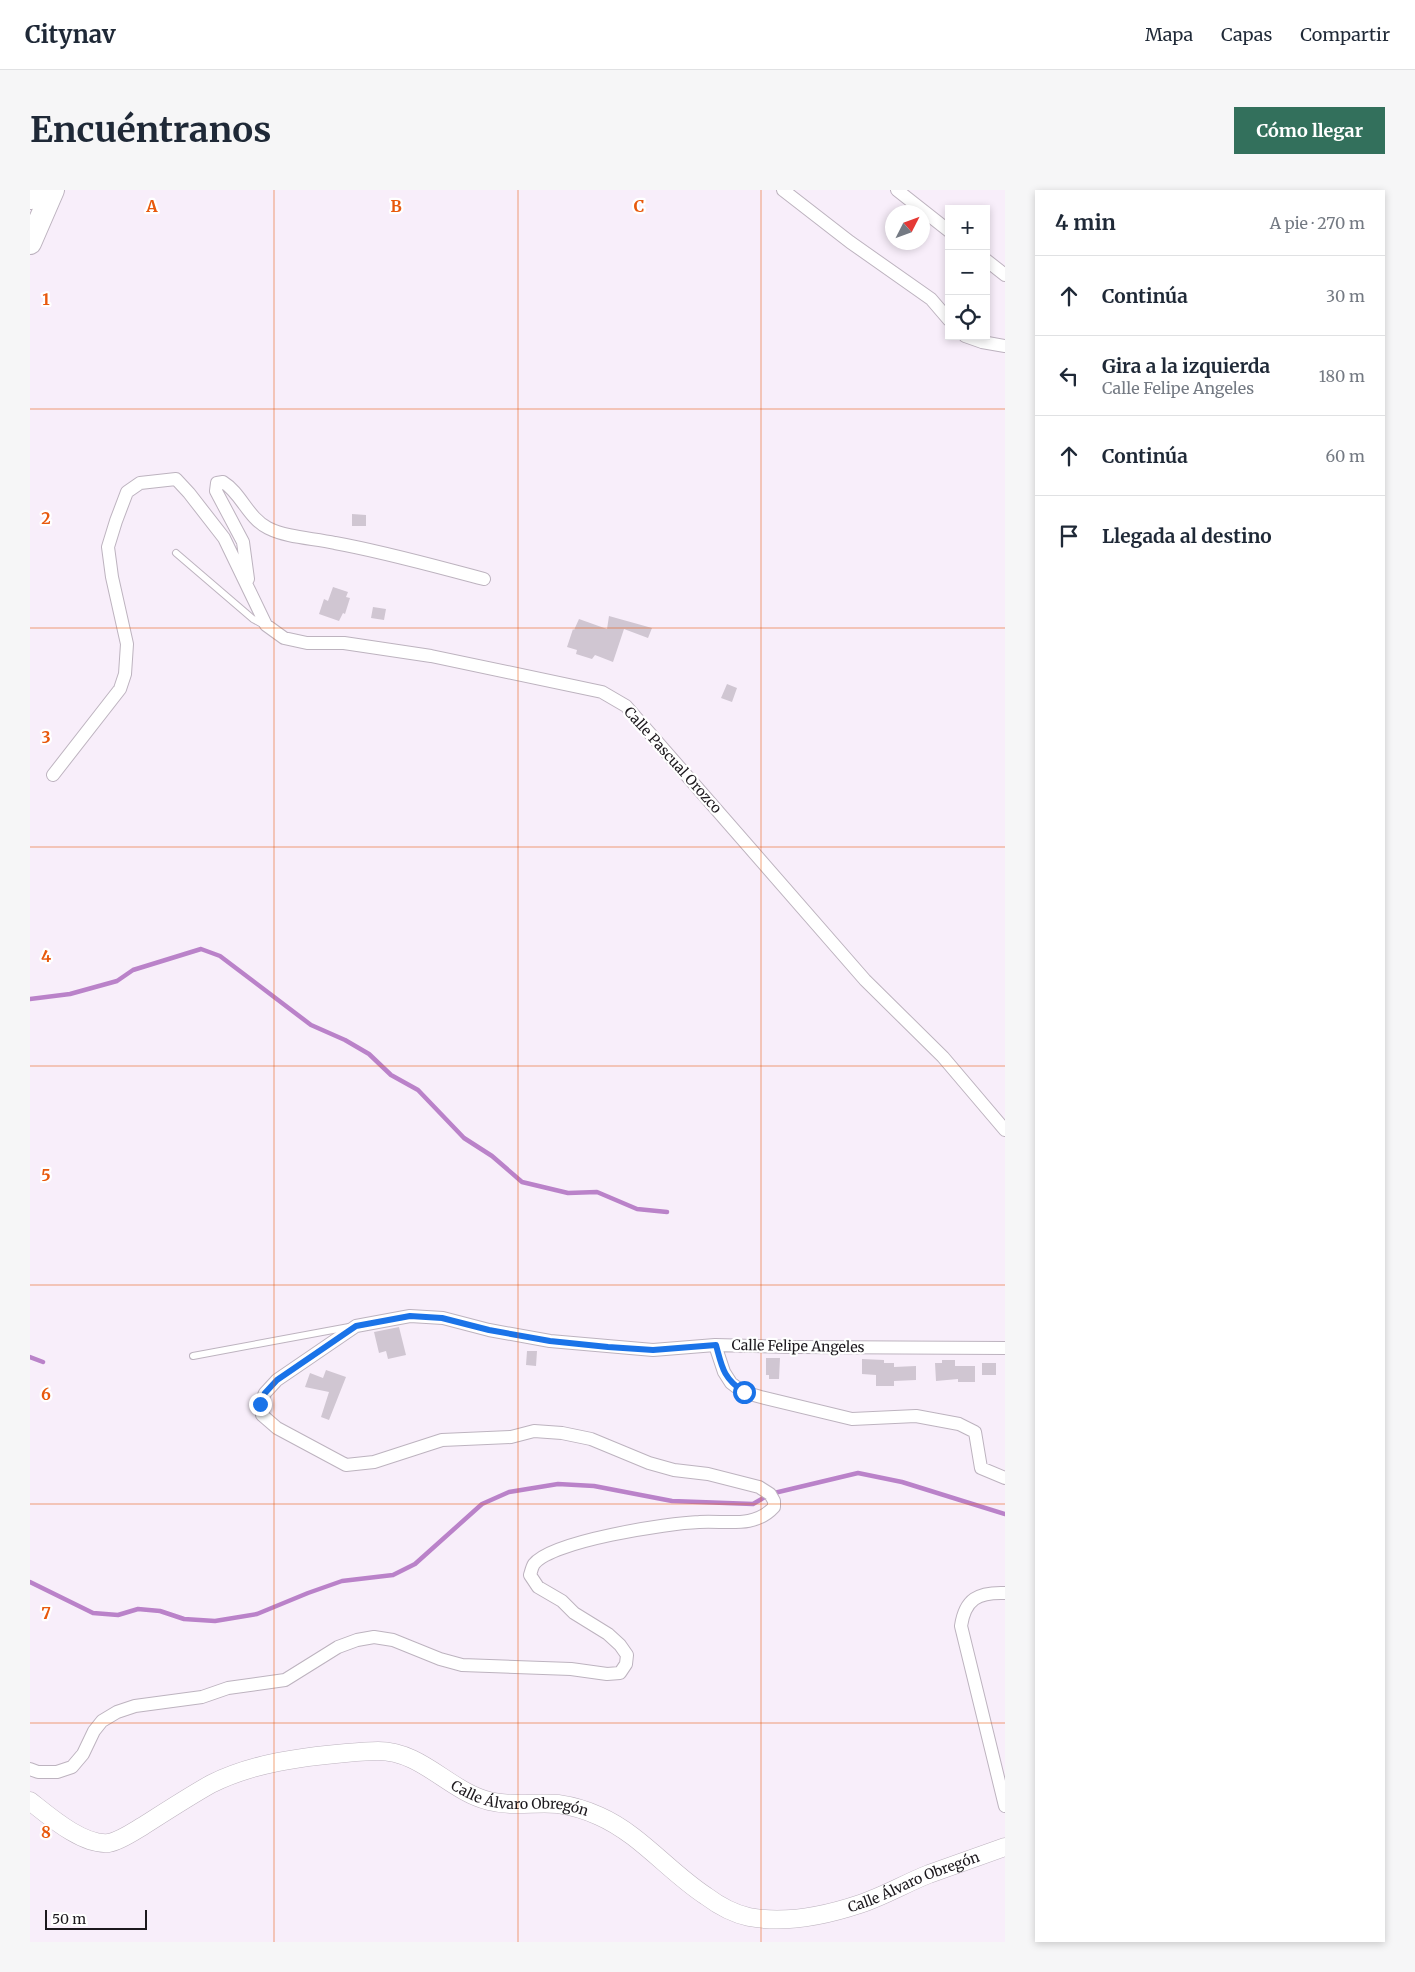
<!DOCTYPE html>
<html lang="es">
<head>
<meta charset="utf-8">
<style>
  body { margin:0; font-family:Merriweather,serif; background:#f6f6f7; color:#1f2937 }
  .controls { position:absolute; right:15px; top:15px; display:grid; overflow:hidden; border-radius:0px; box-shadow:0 2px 8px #0003 }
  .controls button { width:45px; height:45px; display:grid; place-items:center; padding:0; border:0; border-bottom:1px solid #e0e1e3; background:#fff; color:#1f2937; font:25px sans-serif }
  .compass { position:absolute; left:855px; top:15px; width:45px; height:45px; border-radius:50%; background:#fff; box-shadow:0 2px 8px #0003; rotate:48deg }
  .scale { position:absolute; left:15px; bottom:12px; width:102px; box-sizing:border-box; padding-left:5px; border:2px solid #1c181d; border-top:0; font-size:14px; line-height:18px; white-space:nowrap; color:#1c181d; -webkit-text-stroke:4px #fff; paint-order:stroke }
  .stop { position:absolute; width:15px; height:15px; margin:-11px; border:4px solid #1a73e8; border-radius:50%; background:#fff }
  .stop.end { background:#1a73e8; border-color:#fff; box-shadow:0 1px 5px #0008 }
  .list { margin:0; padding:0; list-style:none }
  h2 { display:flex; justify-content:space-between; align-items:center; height:65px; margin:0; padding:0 20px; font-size:21px }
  h2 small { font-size:16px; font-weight:400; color:#747a83 }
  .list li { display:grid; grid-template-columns:32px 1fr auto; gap:15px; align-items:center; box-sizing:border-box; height:80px; padding:0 20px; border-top:1px solid #e0e1e3 }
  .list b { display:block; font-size:19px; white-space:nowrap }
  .list p { margin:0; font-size:16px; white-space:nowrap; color:#747a83 }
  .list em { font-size:16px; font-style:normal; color:#747a83 }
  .icon { flex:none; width:28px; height:28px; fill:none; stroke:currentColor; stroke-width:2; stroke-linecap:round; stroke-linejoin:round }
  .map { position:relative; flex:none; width:975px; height:1752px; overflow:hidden; border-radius:0px }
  header { display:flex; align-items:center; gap:30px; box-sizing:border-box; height:70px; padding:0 25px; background:#fff; border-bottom:1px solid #e0e1e3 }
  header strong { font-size:24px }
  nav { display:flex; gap:28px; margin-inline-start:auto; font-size:18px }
  .intro { display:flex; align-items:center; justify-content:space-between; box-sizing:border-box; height:120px; padding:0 30px }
  h1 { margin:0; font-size:35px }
  .button { padding:12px 22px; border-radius:0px; background:#33705c; color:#fff; font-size:18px; font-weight:700 }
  main { display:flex; gap:30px; padding:0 30px }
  aside { flex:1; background:#fff; border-radius:0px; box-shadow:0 2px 8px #0003 }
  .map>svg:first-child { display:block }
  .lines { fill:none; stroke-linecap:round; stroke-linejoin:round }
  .stream { stroke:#ba82c9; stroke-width:4.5 }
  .building { fill:#d0c6d2 }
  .lane-casing { stroke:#bdb3bf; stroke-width:8 }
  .street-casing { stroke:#bdb3bf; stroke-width:14 }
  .secondary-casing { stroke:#bdb3bf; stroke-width:19 }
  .highway-casing { stroke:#bdb3bf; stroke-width:24 }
  .lane { stroke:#fff; stroke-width:6 }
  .street { stroke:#fff; stroke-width:12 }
  .secondary { stroke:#fff; stroke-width:18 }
  .highway { stroke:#fff; stroke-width:22 }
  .route { stroke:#1a73e8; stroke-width:6 }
  .grid { fill:none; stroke:#e8590c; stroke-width:1; stroke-opacity:0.55 }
  .labels { text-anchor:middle; stroke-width:4.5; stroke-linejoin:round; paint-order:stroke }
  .street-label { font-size:14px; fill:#1c181d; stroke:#fff }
  .grid-label { font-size:16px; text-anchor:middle; font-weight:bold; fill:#e8590c; stroke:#fff; stroke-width:4.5; stroke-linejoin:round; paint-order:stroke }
</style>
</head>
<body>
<header>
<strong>Citynav</strong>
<nav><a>Mapa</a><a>Capas</a><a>Compartir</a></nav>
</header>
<div class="intro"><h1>Encuéntranos</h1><a class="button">Cómo llegar</a></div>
<main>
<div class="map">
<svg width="975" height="1752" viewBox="0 0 975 1752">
  <rect width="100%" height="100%" fill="#f8eefa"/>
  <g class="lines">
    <path class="stream" d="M0,809L40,804L87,791L103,780L171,759L190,766L281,835L315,850L339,864L361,885L388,900L434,948L462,966L492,992L538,1003L567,1002L607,1019L637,1022
      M0,1167L13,1172
      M0,1392L63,1423L88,1425L108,1419L130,1421L154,1429L185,1431L227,1424L278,1403L312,1391L363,1385L385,1374L452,1314L479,1302L528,1294L564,1296L642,1311L723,1314L740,1304L828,1283L872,1292L975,1324"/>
  </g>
  <path class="building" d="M322,324L336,325V336H322Z
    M303,397L318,402L316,407L320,408L315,424L313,423L309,431L289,424L294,409L298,411Z
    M343,417L356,419L354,430L341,428Z
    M579,426L622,438L618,448L594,439L583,472L565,465L562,469L546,464L547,460L537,457L543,439L544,440L549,429L577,439Z
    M697,494L707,498L702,512L691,508Z
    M369,1137L376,1165L358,1169L356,1161L349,1163L344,1142Z
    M497,1161H507L506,1176L496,1175Z
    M736,1168H750L749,1189H739V1185H736Z
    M832,1169L854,1170V1173H864V1177L886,1176V1190L864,1191V1196H846V1185L832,1184Z
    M912,1170H925V1176H945V1192H928V1189L906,1191L905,1173H912Z
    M952,1173H966V1185H952Z
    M296,1180L316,1187L299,1230L291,1227L299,1202L275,1197L280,1183L293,1188Z"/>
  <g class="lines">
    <defs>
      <path id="lane" d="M146,363L223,429L234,435
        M163,1166L319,1137"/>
      <path id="street" d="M753,0L820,52L901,109L919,130
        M867,0L919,41
        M956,70L975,85
        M935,146L952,152L975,156
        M218,389L213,352L186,301L187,293L193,292C211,303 218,328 238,338C258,348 283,348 305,353C355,362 404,376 454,389
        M23,585L90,499L95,484L97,454L82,387L78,357L86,331L97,302L110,293L146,289L159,303L194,348L236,435L254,448L277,453H314L401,466L572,502L596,516L835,790L913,867L975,940
        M685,1155L694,1182L701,1193L713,1202L731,1207L822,1229L886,1226L929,1234L945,1242L951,1278L975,1288
        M975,1403C948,1402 935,1409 931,1436L975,1616
        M0,1579L8,1582H27L42,1577L53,1564L64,1541L72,1531L87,1522L105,1516L172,1507L198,1498L255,1490L308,1457L327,1450L344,1447L363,1450L410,1469L432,1475L541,1479L577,1484L590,1483L596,1474L597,1465L590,1455L578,1444L544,1423L532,1411L508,1397L500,1385C501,1382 502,1377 504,1374C521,1351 639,1333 669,1332C695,1330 724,1339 744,1317V1311L740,1304L729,1297L678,1284L644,1280L619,1273L561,1249L532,1243L504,1241L481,1247L412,1250L344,1272L316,1275L247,1238L232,1225L230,1214L235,1203L247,1190L326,1136L380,1126L413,1128L459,1140L520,1151L623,1160L685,1155L764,1157L975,1158"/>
      <g id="secondary">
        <path id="s1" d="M0,1611C19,1626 53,1656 79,1653C90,1651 103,1642 113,1636C135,1622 158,1607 181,1594C223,1573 271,1567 316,1563C327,1562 338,1561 348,1561C392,1561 419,1601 459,1611C482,1617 505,1612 528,1614C542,1616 556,1620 569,1626C610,1644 639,1682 676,1706C688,1715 705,1724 719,1727C755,1734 797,1725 830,1714C854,1706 876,1693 899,1684C924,1675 950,1666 975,1657"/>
      </g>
      <path id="highway" d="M0,8L4,0
        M0,53L23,0"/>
    </defs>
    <use href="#lane" class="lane-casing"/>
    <use href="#street" class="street-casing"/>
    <use href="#secondary" class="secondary-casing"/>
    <use href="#highway" class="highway-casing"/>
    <use href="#lane" class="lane"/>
    <use href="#street" class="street"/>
    <use href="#secondary" class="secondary"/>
    <use href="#highway" class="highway"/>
  </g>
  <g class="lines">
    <path class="route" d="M230,1214L235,1203L247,1190L326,1136L380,1126L412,1128L459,1140L520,1151L578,1157L623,1160L686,1155C692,1177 693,1188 714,1202"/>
  </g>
  <path class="grid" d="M244,0V1752M488,0V1752M731,0V1752M0,219H975M0,438H975M0,657H975M0,876H975M0,1095H975M0,1314H975M0,1533H975"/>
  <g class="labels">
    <g class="street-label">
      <text transform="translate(643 570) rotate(48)" y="5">Calle Pascual Orozco</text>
      <text transform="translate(768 1156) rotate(1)" y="5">Calle Felipe Angeles</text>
      <text dy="5" stroke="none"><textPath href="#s1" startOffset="534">Calle Álvaro Obregón</textPath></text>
      <text dy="5" stroke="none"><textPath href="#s1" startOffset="969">Calle Álvaro Obregón</textPath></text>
    </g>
  </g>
  <g class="grid-label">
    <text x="122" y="22">A</text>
    <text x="366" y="22">B</text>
    <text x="609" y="22">C</text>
    <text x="16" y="115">1</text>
    <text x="16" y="334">2</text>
    <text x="16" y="553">3</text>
    <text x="16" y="772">4</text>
    <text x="16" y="991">5</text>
    <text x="16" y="1210">6</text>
    <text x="16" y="1429">7</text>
    <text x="16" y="1648">8</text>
  </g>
</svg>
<div class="controls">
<button>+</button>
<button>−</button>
<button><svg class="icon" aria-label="locate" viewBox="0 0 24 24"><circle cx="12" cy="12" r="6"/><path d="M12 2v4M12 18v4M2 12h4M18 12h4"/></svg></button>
</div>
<svg class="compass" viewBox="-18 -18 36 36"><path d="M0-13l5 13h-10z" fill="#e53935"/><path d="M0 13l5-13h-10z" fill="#747a83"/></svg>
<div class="scale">50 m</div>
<div class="stop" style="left:714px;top:1202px"></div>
<div class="stop end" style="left:230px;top:1214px"></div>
</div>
<aside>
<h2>4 min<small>A pie · 270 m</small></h2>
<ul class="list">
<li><svg class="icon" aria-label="ahead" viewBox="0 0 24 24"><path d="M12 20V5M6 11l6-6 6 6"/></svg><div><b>Continúa</b></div><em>30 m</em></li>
<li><svg class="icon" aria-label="left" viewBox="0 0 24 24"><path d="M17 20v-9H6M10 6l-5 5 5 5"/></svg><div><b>Gira a la izquierda</b><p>Calle Felipe Angeles</p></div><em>180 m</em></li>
<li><svg class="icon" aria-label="ahead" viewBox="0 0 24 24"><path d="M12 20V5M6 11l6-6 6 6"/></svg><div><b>Continúa</b></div><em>60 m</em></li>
<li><svg class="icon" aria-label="arrive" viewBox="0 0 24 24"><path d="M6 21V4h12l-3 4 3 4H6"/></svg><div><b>Llegada al destino</b></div></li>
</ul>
</aside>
</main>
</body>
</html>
